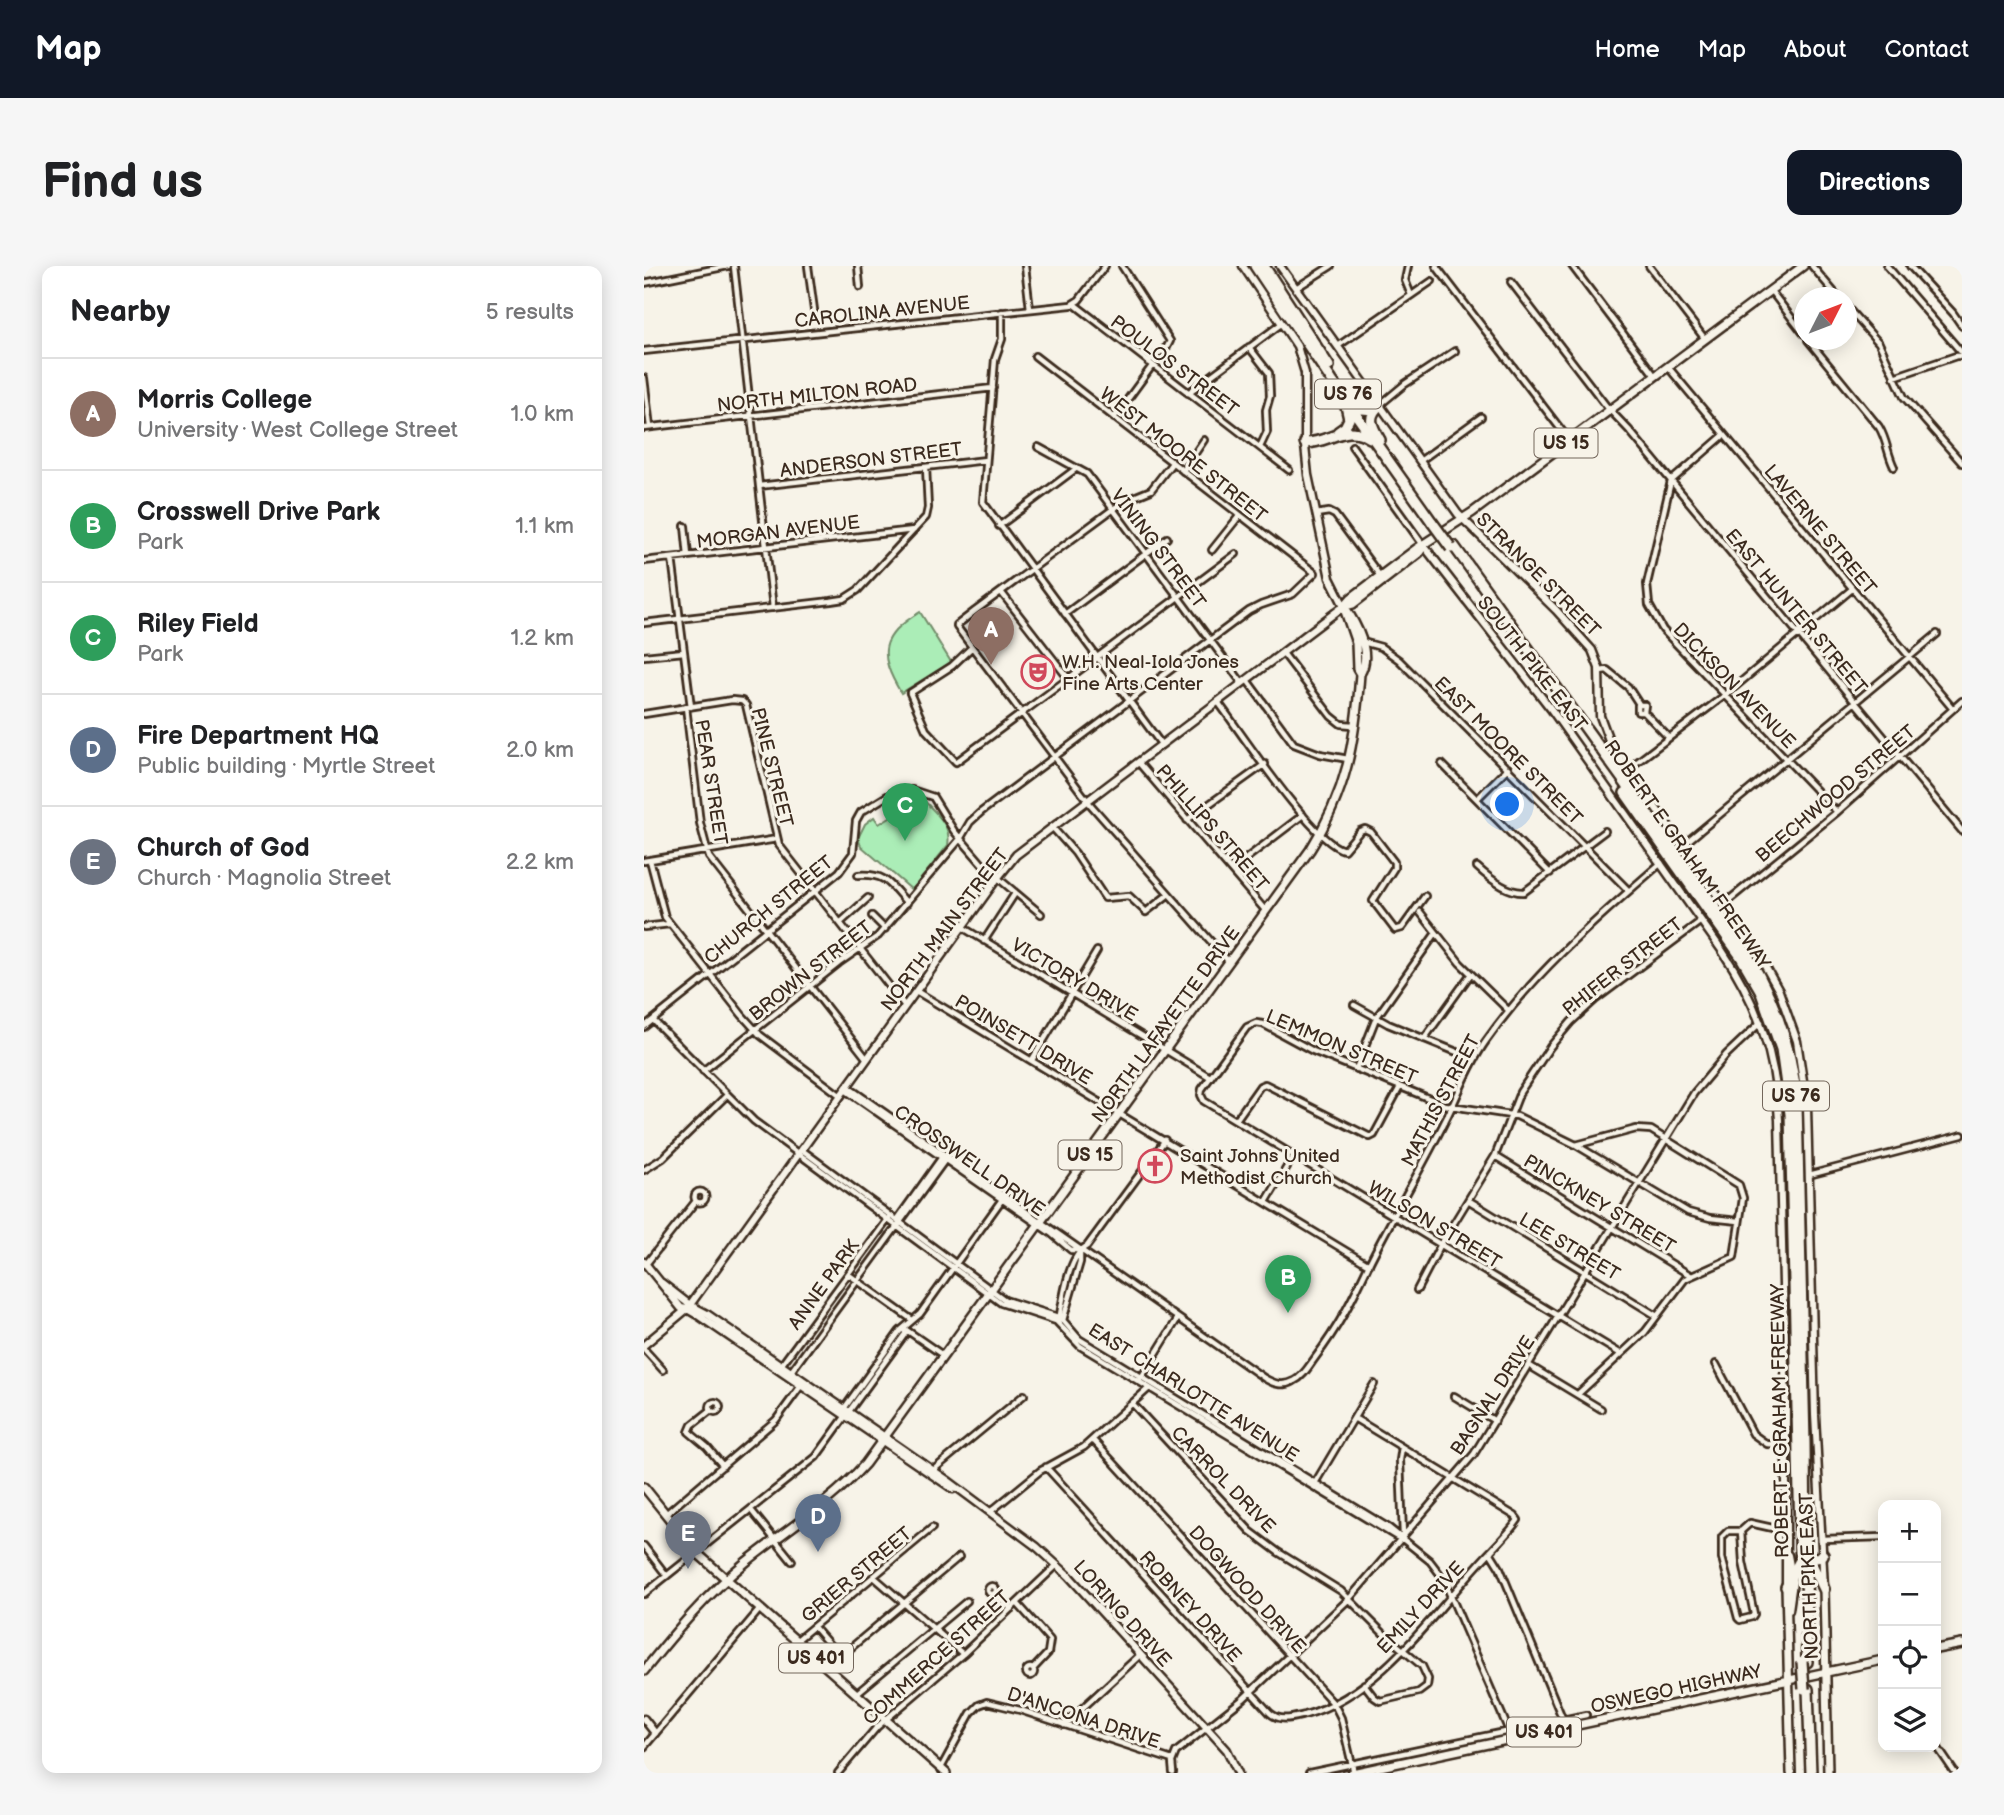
<!DOCTYPE html>
<html lang="en">
<head>
<meta charset="utf-8">
<style>
  body { margin:0; font-family:"Balsamiq Sans",sans-serif; background:#f6f6f6; color:#202124 }
  .controls { position:absolute; right:21px; bottom:21px; display:grid; overflow:hidden; border-radius:14px; box-shadow:0 4px 18px #0003 }
  .controls button { width:63px; height:63px; display:grid; place-items:center; padding:0; border:0; border-bottom:2px solid #e0e0e0; background:#fff; color:#202124; font:35px sans-serif }
  .compass { position:absolute; left:1150px; top:21px; width:63px; height:63px; border-radius:50%; background:#fff; box-shadow:0 4px 18px #0003; rotate:48deg }
  .you { position:absolute; left:864px; top:539px; width:24px; height:24px; margin:-18px; border:5px solid #fff; border-radius:50%; background:#1a73e8; box-shadow:0 0 0 10px #1a73e833 }
  .badge { display:grid; place-items:center; width:46px; height:46px; border-radius:50%; background:#111827; color:#fff; font-size:23px; font-weight:700 }
  .pin { position:absolute; translate:-50% -58px; filter:drop-shadow(0 2px 4px #0008) }
  .pin::after { content:''; position:absolute; top:37px; width:24px; height:21px; background:inherit; clip-path:polygon(0 0,100% 0,50% 100%) }
  .list { margin:0; padding:0; list-style:none }
  h2 { display:flex; justify-content:space-between; align-items:center; height:91px; margin:0; padding:0 28px; font-size:30px }
  h2 small { font-size:23px; font-weight:400; color:#757577 }
  .list li { display:grid; grid-template-columns:46px 1fr auto; gap:21px; align-items:center; box-sizing:border-box; height:112px; padding:0 28px; border-top:2px solid #e0e0e0 }
  .list b { display:block; font-size:26px; white-space:nowrap }
  .list p { margin:0; font-size:23px; white-space:nowrap; color:#757577 }
  .list em { font-size:23px; font-style:normal; color:#757577 }
  .icon { flex:none; width:38px; height:38px; fill:none; stroke:currentColor; stroke-width:2; stroke-linecap:round; stroke-linejoin:round }
  .map { position:relative; flex:none; width:1318px; height:1507px; overflow:hidden; border-radius:14px }
  header { display:flex; align-items:center; gap:42px; box-sizing:border-box; height:98px; padding:0 35px; background:#111827; color:#fff }
  header strong { font-size:33px }
  nav { display:flex; gap:38px; margin-inline-start:auto; font-size:24px }
  .intro { display:flex; align-items:center; justify-content:space-between; box-sizing:border-box; height:168px; padding:0 42px }
  h1 { margin:0; font-size:49px }
  .button { padding:18px 32px; border-radius:14px; background:#111827; color:#fff; font-size:24px; font-weight:700 }
  main { display:flex; gap:42px; padding:0 42px }
  aside { flex:1; background:#fff; border-radius:14px; box-shadow:0 4px 18px #0003 }
  .map>svg:first-child { display:block }
  .green { fill:#abedb7; stroke:#738c6a; stroke-width:2 }
  .lines { fill:none; stroke-linecap:round; stroke-linejoin:round }
  .street-casing { stroke:#3b2a1e; stroke-width:10 }
  .secondary-casing { stroke:#3b2a1e; stroke-width:11 }
  .primary-casing { stroke:#3b2a1e; stroke-width:12 }
  .highway-casing { stroke:#3b2a1e; stroke-width:14 }
  .street { stroke:#f7f3e8; stroke-width:4.5 }
  .secondary { stroke:#f7f3e8; stroke-width:6 }
  .primary { stroke:#f7f3e8; stroke-width:7 }
  .highway { stroke:#f7f3e8; stroke-width:9 }
  .highway-bridge-casing { stroke:#3b2a1e; stroke-width:14; stroke-linecap:butt }
  .highway-bridge { stroke:#f7f3e8; stroke-width:9 }
  .labels { text-anchor:middle; stroke-width:6; stroke-linejoin:round; paint-order:stroke }
  .shield { fill:#f7f3e8; stroke:#73665b; stroke-width:2 }
  .shield-label { font-size:18px; font-weight:bold; fill:#3b2a1e }
  .street-label { font-size:19px; fill:#3b2a1e; stroke:#f7f3e8 }
  .poi-label { font-size:19px; fill:#3b2a1e; stroke:#f7f3e8; text-anchor:start }
</style>
</head>
<body>
<header>
<strong>Map</strong>
<nav><a>Home</a><a>Map</a><a>About</a><a>Contact</a></nav>
</header>
<div class="intro"><h1>Find us</h1><a class="button">Directions</a></div>
<main>
<aside>
<h2>Nearby<small>5 results</small></h2>
<ul class="list">
<li><span class="badge" style="background:#8d6e63">A</span><div><b>Morris College</b><p>University · West College Street</p></div><em>1.0 km</em></li>
<li><span class="badge" style="background:#2e9e5b">B</span><div><b>Crosswell Drive Park</b><p>Park</p></div><em>1.1 km</em></li>
<li><span class="badge" style="background:#2e9e5b">C</span><div><b>Riley Field</b><p>Park</p></div><em>1.2 km</em></li>
<li><span class="badge" style="background:#5c6f8a">D</span><div><b>Fire Department HQ</b><p>Public building · Myrtle Street</p></div><em>2.0 km</em></li>
<li><span class="badge" style="background:#6b7280">E</span><div><b>Church of God</b><p>Church · Magnolia Street</p></div><em>2.2 km</em></li>
</ul>
</aside>
<div class="map">
<svg width="1318" height="1507" viewBox="0 0 1318 1507">
  <rect width="100%" height="100%" fill="#f7f3e8"/>
  <filter id="ink" filterUnits="userSpaceOnUse"><feTurbulence type="fractalNoise" baseFrequency=".0143" numOctaves="2"/><feDisplacementMap in="SourceGraphic" scale="14" xChannelSelector="R" yChannelSelector="G"/><feConvolveMatrix kernelMatrix="1 2 1 2 8 2 1 2 1" color-interpolation-filters="sRGB"/></filter>
  <g filter="url(#ink)">
    <path class="green" d="M276,346L307,396L257,427C233,387 236,370 276,346Z
      M277,531C290,546 308,558 304,579L268,624L217,580L214,572L221,558L230,551L235,558Z"/>
    <g class="lines">
      <defs>
        <path id="street" d="M90,0L129,342
          M164,0L170,44
          M214,0L216,21
          M381,0L386,43
          M478,0L526,75L523,81L504,96
          M764,0L761,14L767,29
          M792,0L925,174
          M928,0L1011,110
          M1005,0L1061,73
          M1168,0L1195,32
          M1243,0L1318,87
          M1266,0L1309,47L1318,60
          M867,16L963,141L985,164L1318,565
          M0,17L84,0
          M652,22L687,0
          M1127,25L1160,68
          M430,38L645,204
          M1202,40L1235,77L1260,131L1318,197
          M358,46V73L351,93L339,236L517,478
          M1164,74L1235,161C1243,174 1243,187 1250,201
          M694,80L788,15
          M605,81L625,107L626,130L622,144L623,166L616,181
          M0,85L427,39L435,34L461,0
          M1024,101L1309,443
          M1250,111L1312,90H1318
          M0,112L6,161
          M544,127L637,58
          M737,138L761,118L811,85
          M470,152L508,100
          M0,162L349,122
          M1080,169L1027,215L1003,318L1005,339L1019,364L1193,546
          M708,180L779,279
          M394,181L443,208L598,417
          M776,195L837,151
          M528,197L507,224L485,233L469,243L331,345L313,359V361L446,538L585,696
          M539,205L560,174
          M115,220L342,194
          M672,248L685,246L691,249L736,310
          M41,260L44,290
          M355,260L433,202
          M568,284L596,249
          M28,292L47,441
          M0,295L270,264
          M357,326L424,412
          M421,348L523,272
          M0,357L187,335L200,333L214,324L282,251L284,242L282,201
          M719,376L737,381L755,394L985,625
          M328,381L308,400L266,427L282,464L312,496L592,288
          M639,387L687,450L697,458L709,459
          M0,390L40,386
          M956,405L963,404L984,421L995,438
          M603,414L650,478L676,488L704,493
          M574,436C596,465 670,578 700,584L716,565L721,563L727,566L750,596V602L729,635L751,664L758,662L781,630
          M42,441L56,557L65,591L223,793
          M1000,446L1001,439H994V446H1000L1025,472
          M0,448L88,434L98,435L102,439L135,579L261,740
          M494,496L621,644
          M798,498L906,607
          M984,503L1080,430L1208,323
          M833,533L864,502
          M543,554L621,498
          M408,561L431,587L461,632L485,630L502,646L525,628
          M1039,579L1293,368
          M6,594L21,651L98,749L116,769L197,830
          M0,595L133,573
          M833,601C845,612 864,627 880,626L961,565
          M587,604L659,549
          M214,609C242,607 246,618 263,637
          M354,612L397,648
          M1080,638L1193,546L1318,435
          M776,646L816,697L864,744
          M228,650L241,663
          M196,657L224,632
          M0,661L26,658
          M318,661L566,811
          M340,675L370,629
          M272,725L725,999
          M710,739L744,758L830,793
          M9,754L110,855L357,1037L412,1055L436,1080L753,1271
          M0,761L195,606L209,587L212,555L217,546L248,527L268,524L289,531L310,565L352,614
          M780,773L826,709
          M388,794L453,685
          M712,803L732,752L792,667
          M59,805L195,697L234,670L316,573L326,556L337,546L605,345L617,339L649,328L671,307L391,90
          M204,821L620,1112C630,1118 639,1121 650,1115C659,1111 665,1100 671,1092C695,1060 707,1036 724,1000C748,951 777,904 801,855C815,828 824,800 842,775C890,706 954,652 1017,597
          M201,824L408,968L427,984H435
          M592,854L616,820L621,818L726,871L730,869L756,821
          M932,879L1044,946L1066,952L1095,955
          M158,884L361,1034L417,1052L435,1073L745,1262L786,1295L799,1312L868,1472
          M851,890L1046,1009
          M0,904L19,892L83,829
          M1165,909L1318,869
          M50.5 931a5.5 5.5 0 1 1 11 0a5.5 5.5 0 1 1-11 0Z
          M824,934L1013,1050
          M622,936L650,889
          M253,954L298,891
          M2,998L52,935
          M204,1008L267,1053
          M773,1024L797,978L851,890L876,826L906,781L927,756L951,734L1057,655
          M415,1054C419,1034 424,989 443,980L521,874
          M419,1054L436,996V985
          M261,1063L300,1090
          M0,1083L19,1104
          M1072,1098L1109,1168L1123,1178L1142,1179
          M886,1100L957,1143
          M136,1101L245,952
          M146,1107L301,894
          M497,1112L534,1052
          M934,1128L1001,1066L1041,1013L1090,991L1099,932L1095,919L1007,864L992,863L932,879L873,850L801,839L669,785L619,758L612,757L603,761L558,823L557,829L560,835L977,1088
          M810,1130L851,1155
          M66 1141a5 5 0 1 1 10 0a5 5 0 1 1-10 0Z
          M488,1137L606,1265L634,1286L697,1325L739,1367L778,1400L784,1413L783,1420L775,1426L736,1435L730,1431L720,1418
          M67,1144L48,1159L45,1166L63,1181L79,1200
          M199,1144L256,1065L276,1048L359,932
          M449,1174L690,1438L697,1452L710,1507
          M758,1181L756,1194L759,1269
          M402,1201L626,1447C636,1456 648,1452 661,1449C734,1429 786,1352 834,1299C847,1284 863,1270 874,1254L871,1250L710,1152
          M288,1205L380,1129
          M671,1217L730,1118
          M107,1244L148,1295
          M346,1246L396,1205L440,1181L505,1122
          M22,1248L132,1154L159,1117
          M1084,1265H1097L1099,1296L1110,1348L1108,1351L1096,1354L1094,1352L1078,1292V1271Z
          M1097,1265L1106,1257L1142,1265
          M1179,1273L1239,1271
          M0,1280L23,1310
          M846,1286L856,1302L919,1454
          M230,1311L319,1388
          M344 1324a4 4 0 1 1 8 0a4 4 0 1 1-8 0Z
          M351,1327L367,1343
          M0,1328L172,1191L261,1068V1062
          M373,1337L406,1374L404,1387L389,1403
          M170,1361L196,1391
          M153,1374L288,1262
          M184,1401L315,1291
          M382 1406a4 4 0 1 1 8 0a4 4 0 1 1-8 0Z
          M213,1427L323,1335
          M420,1459L496,1389
          M1292,1479L1311,1507
          M0,1481L116,1343
          M297,1502L327,1447L335,1439L343,1436L376,1444L528,1494
          M194,1507L233,1461L319,1388L413,1299
          M529,1507L528,1496L532,1486L599,1433L705,1333L830,1188L1050,827L1082,789L1117,756
          M665,1507L942,1449"/>
        <path id="secondary" d="M636,0L814,248L912,344L948,384L955,402L956,450L966,477L1112,684L1135,725L1153,775L1163,841L1171,1149L1180,1321
          M780,280L907,443L1077,683C1113,736 1132,789 1135,854L1142,1142V1319
          M0,996L37,1042L43,1043L55,1050L309,1223
          M18,1017L46,1039L63,1048L303,1214L393,1281L425,1310L583,1484L594,1507
          M0,1079L43,1043L352,614L372,589L700,340L686,312L664,209L661,180V107L653,80L599,0
          M1144,1289L1149,1316L1145,1344
          M0,1453L11,1467"/>
        <path id="primary" d="M700,340L707,332L772,283L829,246L1159,0
          M701,340L709,338L775,287L780,280
          M701,345L712,377L713,403L716,408
          M0,1221L53,1287L302,1507
          M1142,1321L1147,1507
          M1180,1323L1184,1507
          M1292,1383L1318,1378
          M0,1405C31,1366 63,1328 102,1296C143,1263 185,1238 221,1198L666,584C703,525 711,477 716,408C729,388 712,357 700,340
          M708,1507L1239,1394"/>
        <path id="highway" d="M611,0L688,115L788,256
          M620,0L685,100
          M706,131L718,143L730,144
          M694,166L701,161L705,153L702,140
          M736,174C728,160 722,151 736,139
          M661,177C686,177 702,156 726,172
          M810,280L1091,669C1126,722 1148,775 1153,838L1161,1177L1163,1396
          M981,527L1097,691L1116,724L1137,783L1146,848L1157,1313
          M1164,1290L1180,1323
          M1164,1291L1173,1292L1179,1289
          M1142,1321L1155,1296
          M1164,1423L1167,1507"/>
      </defs>
      <use href="#street" class="street-casing"/>
      <use href="#secondary" class="secondary-casing"/>
      <use href="#primary" class="primary-casing"/>
      <use href="#highway" class="highway-casing"/>
      <use href="#street" class="street"/>
      <use href="#secondary" class="secondary"/>
      <use href="#primary" class="primary"/>
      <use href="#highway" class="highway"/>
      <defs>
        <path id="highway-bridge" d="M788,256L807,282
          M1158,1396L1160,1423"/>
      </defs>
      <use href="#highway-bridge" class="highway-bridge-casing"/>
      <use href="#highway-bridge" class="highway-bridge"/>
    </g>
  </g>
  <defs>
    <symbol id="theatre-ring" viewBox="-11 -11 22 22"><circle r="9.5" fill="#f7f3e8" stroke="#d1495b" stroke-width="1.5"/><path d="M-5-5.5Q0-4 5-5.5V0Q5 5 0 6Q-5 5-5 0ZM-3.3-2.5H-1v1.5H-3.3ZM1-2.5H3.3v1.5H1ZM-2.8 1Q0 5.5 2.8 1Z" fill="#d1495b"/></symbol>
    <symbol id="church-ring" viewBox="-11 -11 22 22"><circle r="9.5" fill="#f7f3e8" stroke="#d1495b" stroke-width="1.5"/><path d="M-1.2-6h2.4v3.5h3.3v2.4h-3.3V6h-2.4V-.1h-3.3v-2.4h3.3Z" fill="#d1495b"/></symbol>
  </defs>
  <g fill-rule="evenodd">
    <use href="#theatre-ring" x="375" y="387" width="38" height="38"/>
    <use href="#church-ring" x="492" y="881" width="38" height="38"/>
  </g>
  <g class="labels">
    <g class="shield">
      <rect x="671" y="113.5" width="66" height="29" rx="5"/>
      <rect x="890.5" y="162.5" width="63" height="29" rx="5"/>
      <rect x="1119" y="815.5" width="66" height="29" rx="5"/>
      <rect x="414.5" y="874.5" width="63" height="29" rx="5"/>
      <rect x="135" y="1377.5" width="74" height="29" rx="5"/>
      <rect x="863" y="1451.5" width="74" height="29" rx="5"/>
    </g>
    <g class="shield-label">
      <text x="704" y="134">US 76</text>
      <text x="922" y="183">US 15</text>
      <text x="1152" y="836">US 76</text>
      <text x="446" y="895">US 15</text>
      <text x="172" y="1398">US 401</text>
      <text x="900" y="1472">US 401</text>
    </g>
    <g class="street-label">
      <text transform="translate(238 45) rotate(-6)" y="7">CAROLINA AVENUE</text>
      <text transform="translate(531 99) rotate(37)" y="7">POULOS STREET</text>
      <text transform="translate(173 128) rotate(-6)" y="7">NORTH MILTON ROAD</text>
      <text transform="translate(540 188) rotate(38)" y="7">WEST MOORE STREET</text>
      <text transform="translate(227 193) rotate(-7)" y="7">ANDERSON STREET</text>
      <text transform="translate(1177 263) rotate(50)" y="7">LAVERNE STREET</text>
      <text transform="translate(134 265) rotate(-7)" y="7">MORGAN AVENUE</text>
      <text transform="translate(515 282) rotate(53)" y="7">VINING STREET</text>
      <text transform="translate(895 308) rotate(45)" y="7">STRANGE STREET</text>
      <text transform="translate(1153 345) rotate(50)" y="7">EAST HUNTER STREET</text>
      <text transform="translate(889 397) rotate(52)" y="7">SOUTH PIKE EAST</text>
      <text transform="translate(1091 419) rotate(46)" y="7">DICKSON AVENUE</text>
      <text transform="translate(865 484) rotate(45)" y="7">EAST MOORE STREET</text>
      <text transform="translate(129 501) rotate(76)" y="7">PINE STREET</text>
      <text transform="translate(68 516) rotate(81)" y="7">PEAR STREET</text>
      <text transform="translate(1191 527) rotate(-40)" y="7">BEECHWOOD STREET</text>
      <text transform="translate(569 561) rotate(49)" y="7">PHILLIPS STREET</text>
      <text transform="translate(1044 588) rotate(55)" y="7">ROBERT E GRAHAM FREEWAY</text>
      <text transform="translate(124 643) rotate(-39)" y="7">CHURCH STREET</text>
      <text transform="translate(300 663) rotate(-53)" y="7">NORTH MAIN STREET</text>
      <text transform="translate(978 700) rotate(-38)" y="7">PHIFER STREET</text>
      <text transform="translate(166 704) rotate(-38)" y="7">BROWN STREET</text>
      <text transform="translate(431 713) rotate(31)" y="7">VICTORY DRIVE</text>
      <text transform="translate(521 758) rotate(-54)" y="7">NORTH LAFAYETTE DRIVE</text>
      <text transform="translate(380 773) rotate(31)" y="7">POINSETT DRIVE</text>
      <text transform="translate(698 780) rotate(23)" y="7">LEMMON STREET</text>
      <text transform="translate(796 834) rotate(-62)" y="7">MATHIS STREET</text>
      <text transform="translate(326 894) rotate(35)" y="7">CROSSWELL DRIVE</text>
      <text transform="translate(956 937) rotate(31)" y="7">PINCKNEY STREET</text>
      <text transform="translate(791 958) rotate(31)" y="7">WILSON STREET</text>
      <text transform="translate(926 980) rotate(31)" y="7">LEE STREET</text>
      <text transform="translate(179 1018) rotate(-54)" y="7">ANNE PARK</text>
      <text transform="translate(550 1126) rotate(32)" y="7">EAST CHARLOTTE AVENUE</text>
      <text transform="translate(848 1129) rotate(-57)" y="7">BAGNAL DRIVE</text>
      <text transform="translate(1135 1155) rotate(-91)" y="7">ROBERT E GRAHAM FREEWAY</text>
      <text transform="translate(580 1213) rotate(46)" y="7">CARROL DRIVE</text>
      <text transform="translate(212 1308) rotate(-40)" y="7">GRIER STREET</text>
      <text transform="translate(1164 1310) rotate(-92)" y="7">NORTH PIKE EAST</text>
      <text transform="translate(604 1323) rotate(48)" y="7">DOGWOOD DRIVE</text>
      <text transform="translate(547 1340) rotate(48)" y="7">ROBNEY DRIVE</text>
      <text transform="translate(776 1341) rotate(-47)" y="7">EMILY DRIVE</text>
      <text transform="translate(479 1347) rotate(48)" y="7">LORING DRIVE</text>
      <text transform="translate(292 1391) rotate(-42)" y="7">COMMERCE STREET</text>
      <text transform="translate(1032 1422) rotate(-12)" y="7">OSWEGO HIGHWAY</text>
      <text transform="translate(440 1451) rotate(18)" y="7">D'ANCONA DRIVE</text>
    </g>
    <g class="poi-label">
      <text x="418" y="402">W.H. Neal-Iola Jones<tspan x="418" dy="22">Fine Arts Center</tspan></text>
      <text x="536" y="896">Saint Johns United<tspan x="536" dy="22">Methodist Church</tspan></text>
    </g>
  </g>
</svg>
<div class="controls">
<button>+</button>
<button>−</button>
<button><svg class="icon" aria-label="locate" viewBox="0 0 24 24"><circle cx="12" cy="12" r="6"/><path d="M12 2v4M12 18v4M2 12h4M18 12h4"/></svg></button>
<button><svg class="icon" aria-label="layers" viewBox="0 0 24 24"><path d="M12 4l9 5-9 5-9-5zM3 14l9 5 9-5"/></svg></button>
</div>
<svg class="compass" viewBox="-18 -18 36 36"><path d="M0-13l5 13h-10z" fill="#e53935"/><path d="M0 13l5-13h-10z" fill="#757577"/></svg>
<div class="you"></div>
<div class="pin badge" style="left:347px;top:399px;background:#8d6e63">A</div>
<div class="pin badge" style="left:644px;top:1047px;background:#2e9e5b">B</div>
<div class="pin badge" style="left:261px;top:575px;background:#2e9e5b">C</div>
<div class="pin badge" style="left:174px;top:1286px;background:#5c6f8a">D</div>
<div class="pin badge" style="left:44px;top:1303px;background:#6b7280">E</div>
</div>
</main>
</body>
</html>
